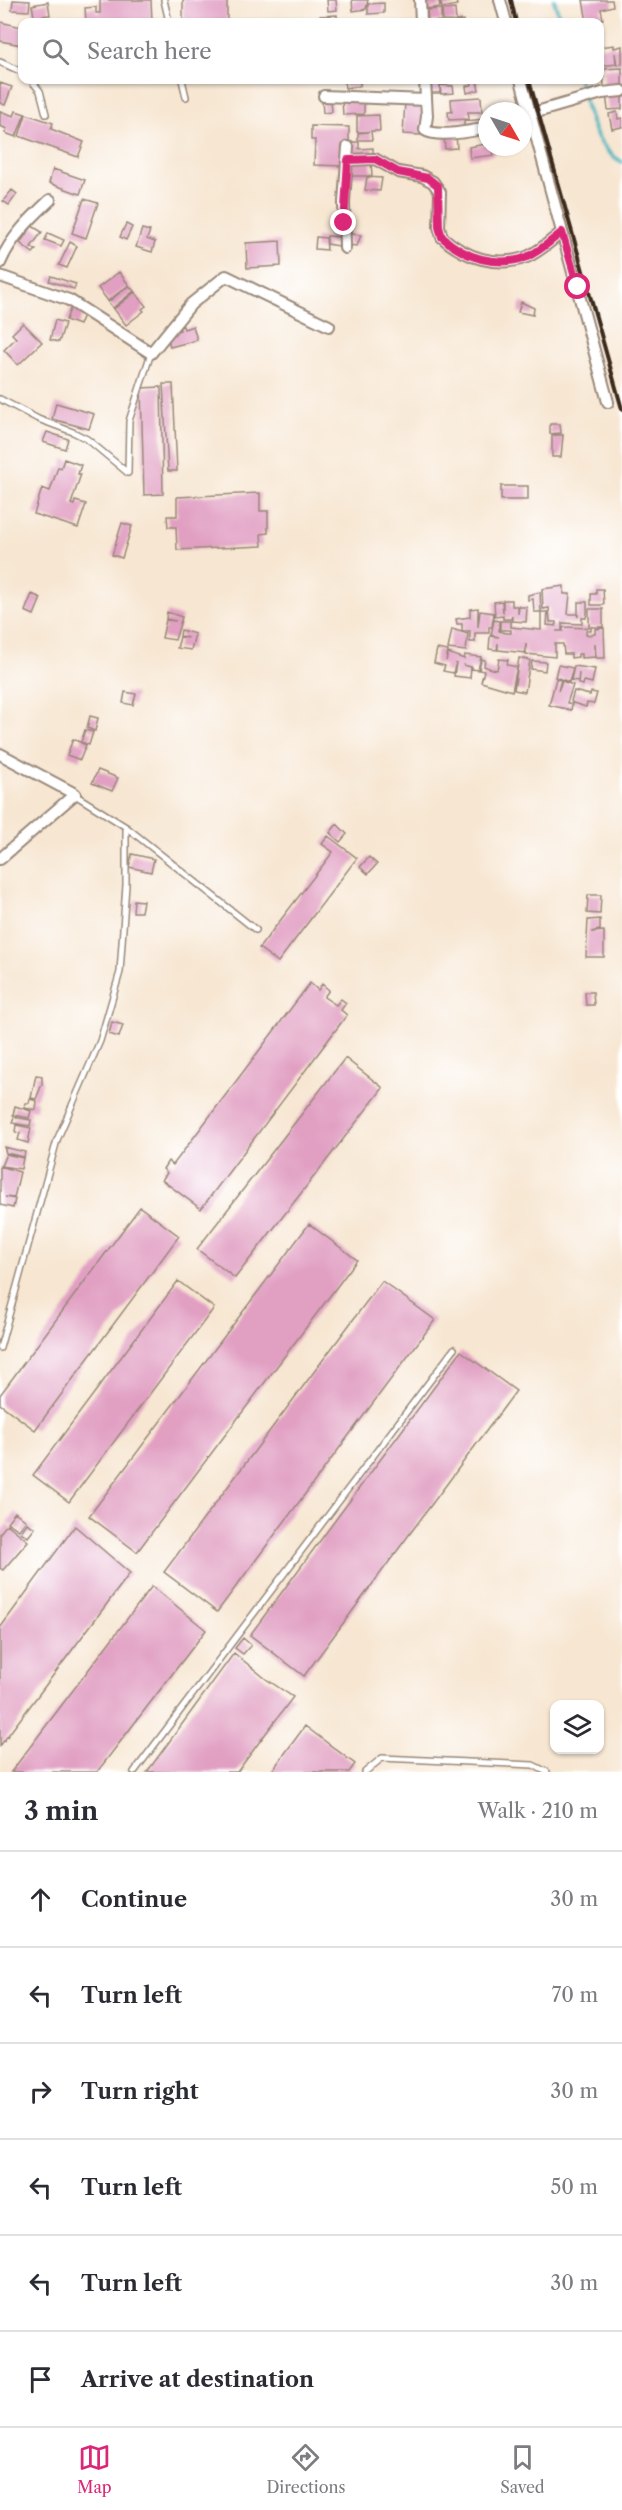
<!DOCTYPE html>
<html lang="en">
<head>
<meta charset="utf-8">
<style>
  body { margin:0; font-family:"Libre Caslon Text",serif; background:#f2f2f3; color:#2b2b33 }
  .controls { position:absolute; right:18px; bottom:18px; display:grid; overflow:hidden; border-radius:12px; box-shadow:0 2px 4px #0004 }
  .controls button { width:54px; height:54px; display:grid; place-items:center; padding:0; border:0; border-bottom:2px solid #e1e1e2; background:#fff; color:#2b2b33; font:30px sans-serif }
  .compass { position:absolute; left:478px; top:102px; width:54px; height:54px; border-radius:50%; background:#fff; box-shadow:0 2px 4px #0004; rotate:129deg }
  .stop { position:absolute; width:18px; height:18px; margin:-14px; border:4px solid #db2777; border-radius:50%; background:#fff }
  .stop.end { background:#db2777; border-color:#fff; box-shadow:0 2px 6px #0008 }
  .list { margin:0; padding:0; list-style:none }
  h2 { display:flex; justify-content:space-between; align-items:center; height:78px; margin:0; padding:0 24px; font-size:26px }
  h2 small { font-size:20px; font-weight:400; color:#7c7c81 }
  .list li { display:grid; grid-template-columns:39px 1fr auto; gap:18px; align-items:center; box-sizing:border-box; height:96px; padding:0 24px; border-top:2px solid #e1e1e2 }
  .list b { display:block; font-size:22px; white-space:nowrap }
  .list em { font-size:20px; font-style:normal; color:#7c7c81 }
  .icon { flex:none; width:33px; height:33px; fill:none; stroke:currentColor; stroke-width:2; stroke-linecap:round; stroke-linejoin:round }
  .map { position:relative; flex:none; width:622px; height:1772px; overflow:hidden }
  .search { position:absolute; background:#fff; box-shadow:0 2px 4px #0004; left:18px; right:18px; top:18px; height:66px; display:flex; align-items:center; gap:15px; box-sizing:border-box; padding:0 21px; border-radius:12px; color:#7c7c81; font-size:22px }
  .sheet { height:654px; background:#fff }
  nav { display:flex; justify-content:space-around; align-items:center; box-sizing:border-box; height:84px; border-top:2px solid #e1e1e2; background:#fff; font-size:16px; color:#7c7c81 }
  nav a { display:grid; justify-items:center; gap:3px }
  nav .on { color:#db2777 }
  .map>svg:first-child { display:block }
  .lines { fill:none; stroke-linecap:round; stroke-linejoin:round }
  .stream { stroke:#47b6c1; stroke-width:4 }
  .building { fill:#e19fc2 }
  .lane-casing { stroke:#998878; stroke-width:8 }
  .street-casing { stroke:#998878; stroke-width:14 }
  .lane { stroke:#fff; stroke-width:5 }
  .street { stroke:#fff; stroke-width:10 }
  .rail { stroke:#3b2a1e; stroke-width:4 }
  .route { stroke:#db2777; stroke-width:8 }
</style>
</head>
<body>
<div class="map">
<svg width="622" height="1772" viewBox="0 0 622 1772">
  <rect width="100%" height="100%" fill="#fff"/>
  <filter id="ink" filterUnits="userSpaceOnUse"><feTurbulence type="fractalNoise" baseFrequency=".0167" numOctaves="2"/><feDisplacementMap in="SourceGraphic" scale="12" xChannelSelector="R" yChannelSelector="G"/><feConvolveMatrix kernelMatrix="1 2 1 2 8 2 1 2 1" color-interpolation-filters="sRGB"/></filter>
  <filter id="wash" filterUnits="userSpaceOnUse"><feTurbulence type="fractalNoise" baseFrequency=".008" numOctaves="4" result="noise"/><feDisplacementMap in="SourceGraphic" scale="24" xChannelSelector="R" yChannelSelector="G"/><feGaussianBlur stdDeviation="1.35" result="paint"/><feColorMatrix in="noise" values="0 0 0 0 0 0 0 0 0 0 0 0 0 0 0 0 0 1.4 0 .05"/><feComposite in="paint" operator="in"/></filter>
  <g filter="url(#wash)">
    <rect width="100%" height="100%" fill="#f7e6d1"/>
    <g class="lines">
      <path class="stream" d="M554,0L561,22
        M579,80C588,110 592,146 622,162"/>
    </g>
    <g id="blocks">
      <path class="building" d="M13,0L30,1L29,11L12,10Z
        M100,0H151L152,22H86L85,8L96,7V13H100Z
        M183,0H227V22H183Z
        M327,0H336L337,10L328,11Z
        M352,0H368L366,9L353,11Z
        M425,0H439L440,7L427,9Z
        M440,0H456L457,5L442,8Z
        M583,0H612L613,6L601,9L603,19L587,22Z
        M48,2L50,15L42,16L43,22H35L32,5Z
        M384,3V13L368,14V4Z
        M441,9V21L428,22L427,10Z
        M455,9L456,21L463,20V22L443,21L442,10Z
        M337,15V22H320V16Z
        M0,22L22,27V45L0,41Z
        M614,45V48L622,46V64L617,65L615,53L616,64L602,66L600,47Z
        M622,68V86L604,88L603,69Z
        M344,80H360V86L345,88Z
        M428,80H440V93H428Z
        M471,80H477L479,90L467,93L466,86L472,85Z
        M0,83L12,87L5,105L0,103Z
        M440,85L453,86L454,93L441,94Z
        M622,93V109L608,110L606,94Z
        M481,97L482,112H468L469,119L449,120L448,112H452L451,99Z
        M331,100L332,112L323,113L322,101Z
        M364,100V114L343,115L342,101Z
        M405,101H423L421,135L403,134Z
        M0,111L14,116L16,111L25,114L16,137L5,133L7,129L0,126Z
        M617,112L618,119L622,118V127L612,129L609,114Z
        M26,114L53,123L51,129L84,142L78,157L19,136Z
        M379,115L380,131H371L372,140H358V133L369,132H357V116Z
        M486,119L487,126L464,127V121Z
        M311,126L349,127V142H345V166L314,165L315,140H311Z
        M456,134L457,148L445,149L444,135Z
        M353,142H359V149L373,148V156H353Z
        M487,144V147H493L494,155L470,158L469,147Z
        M371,161L372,176H351V162Z
        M53,169L85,180L80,194L49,183Z
        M367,177L382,178L380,191L365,190Z
        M12,190L17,194L9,205L3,201Z
        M84,199L98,203L86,238L72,233Z
        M126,224L132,227L126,240L120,237Z
        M32,226L42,232L31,247L36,250L33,253L20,243Z
        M142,229L150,231L147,239L155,242L152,252L136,247Z
        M48,233L64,240L61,246L45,240Z
        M347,233L361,235L357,246L348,245Z
        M327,236L340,237L339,246L327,244Z
        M316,237L326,238L327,250L315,249Z
        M280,241L281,266L247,268L246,243Z
        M70,242L77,246L67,268L59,265Z
        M119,272L129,285L108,301L98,288Z
        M51,276L76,284L74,289L49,281Z
        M129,286L134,291L113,308L108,302Z
        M135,292L146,306L142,309L144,311L126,325L114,309Z
        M521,302L534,308L533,315L518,312Z
        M71,307L84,312L79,325L66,320Z
        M55,320L65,323L59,342L50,340Z
        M23,323L42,342L18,365L4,350L16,338L12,334Z
        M183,326L184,329L193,326L197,340L170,347L167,334L180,330L179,327Z
        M163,384H173L177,471H168Z
        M161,387L163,494L144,495L141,388Z
        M56,403L94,414L89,429L52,419Z
        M550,424H560L561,433L550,434Z
        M47,432L68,439L65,449L43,442Z
        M552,435H563L561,457H552Z
        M64,459L81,465L78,474H81L71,504L74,505L75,501L86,504L78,528L34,514L42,488L50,491L58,467L61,468Z
        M501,486H528V500H501Z
        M260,493V511H268V533L261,534L262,546L177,550L176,527H168L167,516H177V497Z
        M122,523L132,526L122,558L112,555Z
        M564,586V594H570L568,614H577L578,617V602H587V613L586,618H582V624L562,623V631H556H563V627L589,628V609H603V627H591V631H586V635L595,634V629L604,628L605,658H596L595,643V657L581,658V654H578V657L571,658V654H564L563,644H555V657L526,654V643L525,653L498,650V643L497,650L489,649L490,636L499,637L491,635L494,620L499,621V631L505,633H511V630H500V621H511V627L541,630V612H548L547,625L556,626V622H550L549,608L543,609L542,589Z
        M596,589H603L604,605H591V594H596Z
        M540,592L541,612H534L533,599L528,600V595Z
        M32,594L41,598L34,615L25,611Z
        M503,600H512V606H518V614L519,607H527L526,622L512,621V615L511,619H503V616L495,617L494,602L502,601L503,613Z
        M478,608V627L480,611L494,613L492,627H489V633H475V642H470V631H462V624H457L456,619L470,617V609Z
        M167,612L182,617L175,640L162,638L166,620L176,621L166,619Z
        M452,629L468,634L466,651L448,649Z
        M181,630L195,634L191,650L177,648L180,637L188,638L180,636Z
        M437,649L448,651L446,661L448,653L464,659L465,655L481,657L478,670L472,669V667L463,665L471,667L470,678L454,676L456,663L453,673L443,671L445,666L434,663Z
        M519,658L530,660L525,692L514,690Z
        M481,659L485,660L484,666L491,669L497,670L499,659L508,660L507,665L517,667L512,691L481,682L484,671L479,670Z
        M532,661L546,662L545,671L531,669Z
        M558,665L573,668L569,682L555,677Z
        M574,666L595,669L592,683L584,681L583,685L578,684L579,673L578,681L571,680Z
        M556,679L561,680L558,691L562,681L573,685L567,703L572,704L571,710L549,705Z
        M574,691L590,695L591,692L597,693L594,704L587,703L586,707L573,703L571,701Z
        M125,692L136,694L133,705L123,703Z
        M90,716L98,718L95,731L87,728Z
        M85,730L93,732L89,745L81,742Z
        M73,739L86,745L80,760L67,755Z
        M98,770L118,778L112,791L92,783Z
        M337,824L347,834L340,842L330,833Z
        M328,836L357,858L278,962L259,948L333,852L322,844Z
        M132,854L154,859L151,872L129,867Z
        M369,857L377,864L368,874L360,867Z
        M588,895H601L600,914L587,913Z
        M134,900L143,901L141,912H133Z
        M600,919V930L591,932L604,931V957H586L588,920Z
        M310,983L318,990L322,984L329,990L324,997L336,1005L341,999L346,1003L341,1010L347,1015L201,1209L162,1180L167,1173L163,1169L168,1161L173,1165Z
        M585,992H593L594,1005H586Z
        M112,1022L123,1025L119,1037L109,1034Z
        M345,1058L383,1088L235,1278L197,1249Z
        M36,1075L42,1076V1084L36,1099L31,1098Z
        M30,1099L37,1101L36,1110L24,1108L25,1103H29Z
        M15,1106L31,1111L29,1118L13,1115Z
        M14,1117L31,1120L30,1126L12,1123Z
        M16,1125L31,1128L28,1143L18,1140L20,1133L15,1132Z
        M4,1147L25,1152L24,1157L6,1153Z
        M6,1154L23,1158L21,1169L1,1166Z
        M0,1166L20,1172L14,1198L5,1197L15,1199L13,1208L0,1205Z
        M140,1207L179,1236L35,1430L0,1404V1395Z
        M309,1224L357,1260L137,1552L89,1516Z
        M178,1281L214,1308L69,1502L33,1475Z
        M382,1281L435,1320L217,1612L164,1572Z
        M461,1351L516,1391L304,1676L250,1635Z
        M15,1512L26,1521L19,1530L7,1522Z
        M27,1523L35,1528L28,1537L21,1532Z
        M7,1524L28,1541L3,1570L0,1568V1533Z
        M75,1526L130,1573L0,1746V1628Z
        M152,1586L206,1630L97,1772H11Z
        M243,1638L251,1645L243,1654L235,1648Z
        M234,1653L266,1679L293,1697L237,1772H147Z
        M305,1726L355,1764L349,1772H271Z"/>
    </g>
  </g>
  <g filter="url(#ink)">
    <use href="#blocks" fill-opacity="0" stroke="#998878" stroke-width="1.5"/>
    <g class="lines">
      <defs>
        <path id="lane" d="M164,0L169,22
          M0,62L22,72
          M31,80L40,91L46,114
          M182,80L186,97
          M0,399L38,419L73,432L87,439L128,473L129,421L151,353
          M75,795L126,827L256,930
          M0,1348L57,1140L100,1041L120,972L126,885V827
          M134,1772L454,1349
          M365,1772L382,1758L533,1765L547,1772"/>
        <path id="street" d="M420,0L421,22
          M500,0L506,22
          M425,80L427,116L425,130C436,138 473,131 487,128
          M521,80L608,402
          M324,96L426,100
          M523,116L602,93L622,91
          M348,160L375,159L398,172L422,176L433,182L440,192L439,227L442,237C465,258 497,268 527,257C540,251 551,241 562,232
          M345,248L344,202L348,147
          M0,263C11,237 30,219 50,200
          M0,276L69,300L151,353L191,304L226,276L329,326
          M0,754L75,794L0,859"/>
      </defs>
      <use href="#lane" class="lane-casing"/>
      <use href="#street" class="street-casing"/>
      <use href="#lane" class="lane"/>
      <use href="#street" class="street"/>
      <path class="rail" d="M511,0L516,22
        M529,80L622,409"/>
    </g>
  </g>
  <g class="lines" filter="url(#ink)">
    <path class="route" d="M344,223L348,160L375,159L398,172L428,178L438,186L439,227L442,237C464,258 497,268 527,257C540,251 551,241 562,232L578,287"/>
  </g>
</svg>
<div class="controls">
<button><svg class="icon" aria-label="layers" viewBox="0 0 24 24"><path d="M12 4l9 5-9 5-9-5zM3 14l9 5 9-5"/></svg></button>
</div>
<svg class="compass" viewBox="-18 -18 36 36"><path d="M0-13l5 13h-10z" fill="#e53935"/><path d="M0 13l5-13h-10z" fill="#7c7c81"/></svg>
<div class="stop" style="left:578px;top:287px"></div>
<div class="stop end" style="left:344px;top:223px"></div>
<div class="search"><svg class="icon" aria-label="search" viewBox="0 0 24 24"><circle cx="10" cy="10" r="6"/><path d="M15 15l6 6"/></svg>Search here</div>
</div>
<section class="sheet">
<h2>3 min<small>Walk · 210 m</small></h2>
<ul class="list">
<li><svg class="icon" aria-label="ahead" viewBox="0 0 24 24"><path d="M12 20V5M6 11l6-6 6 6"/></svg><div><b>Continue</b></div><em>30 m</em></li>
<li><svg class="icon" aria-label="left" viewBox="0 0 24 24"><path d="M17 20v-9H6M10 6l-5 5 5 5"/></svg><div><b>Turn left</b></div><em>70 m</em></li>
<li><svg class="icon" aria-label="right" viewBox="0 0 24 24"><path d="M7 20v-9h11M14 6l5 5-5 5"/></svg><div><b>Turn right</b></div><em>30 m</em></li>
<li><svg class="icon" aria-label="left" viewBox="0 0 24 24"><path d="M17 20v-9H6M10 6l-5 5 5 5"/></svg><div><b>Turn left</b></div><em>50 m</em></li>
<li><svg class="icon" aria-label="left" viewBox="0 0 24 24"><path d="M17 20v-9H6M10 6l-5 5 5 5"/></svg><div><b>Turn left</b></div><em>30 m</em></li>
<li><svg class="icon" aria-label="arrive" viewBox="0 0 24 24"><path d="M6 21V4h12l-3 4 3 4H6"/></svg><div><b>Arrive at destination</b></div></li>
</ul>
</section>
<nav>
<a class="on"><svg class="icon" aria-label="map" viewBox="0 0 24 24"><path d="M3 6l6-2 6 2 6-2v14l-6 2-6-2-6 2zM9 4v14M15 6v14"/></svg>Map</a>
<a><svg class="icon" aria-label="directions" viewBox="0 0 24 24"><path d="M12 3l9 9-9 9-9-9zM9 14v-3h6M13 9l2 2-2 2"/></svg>Directions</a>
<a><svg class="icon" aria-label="saved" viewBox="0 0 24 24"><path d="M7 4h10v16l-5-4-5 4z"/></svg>Saved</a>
</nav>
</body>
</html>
